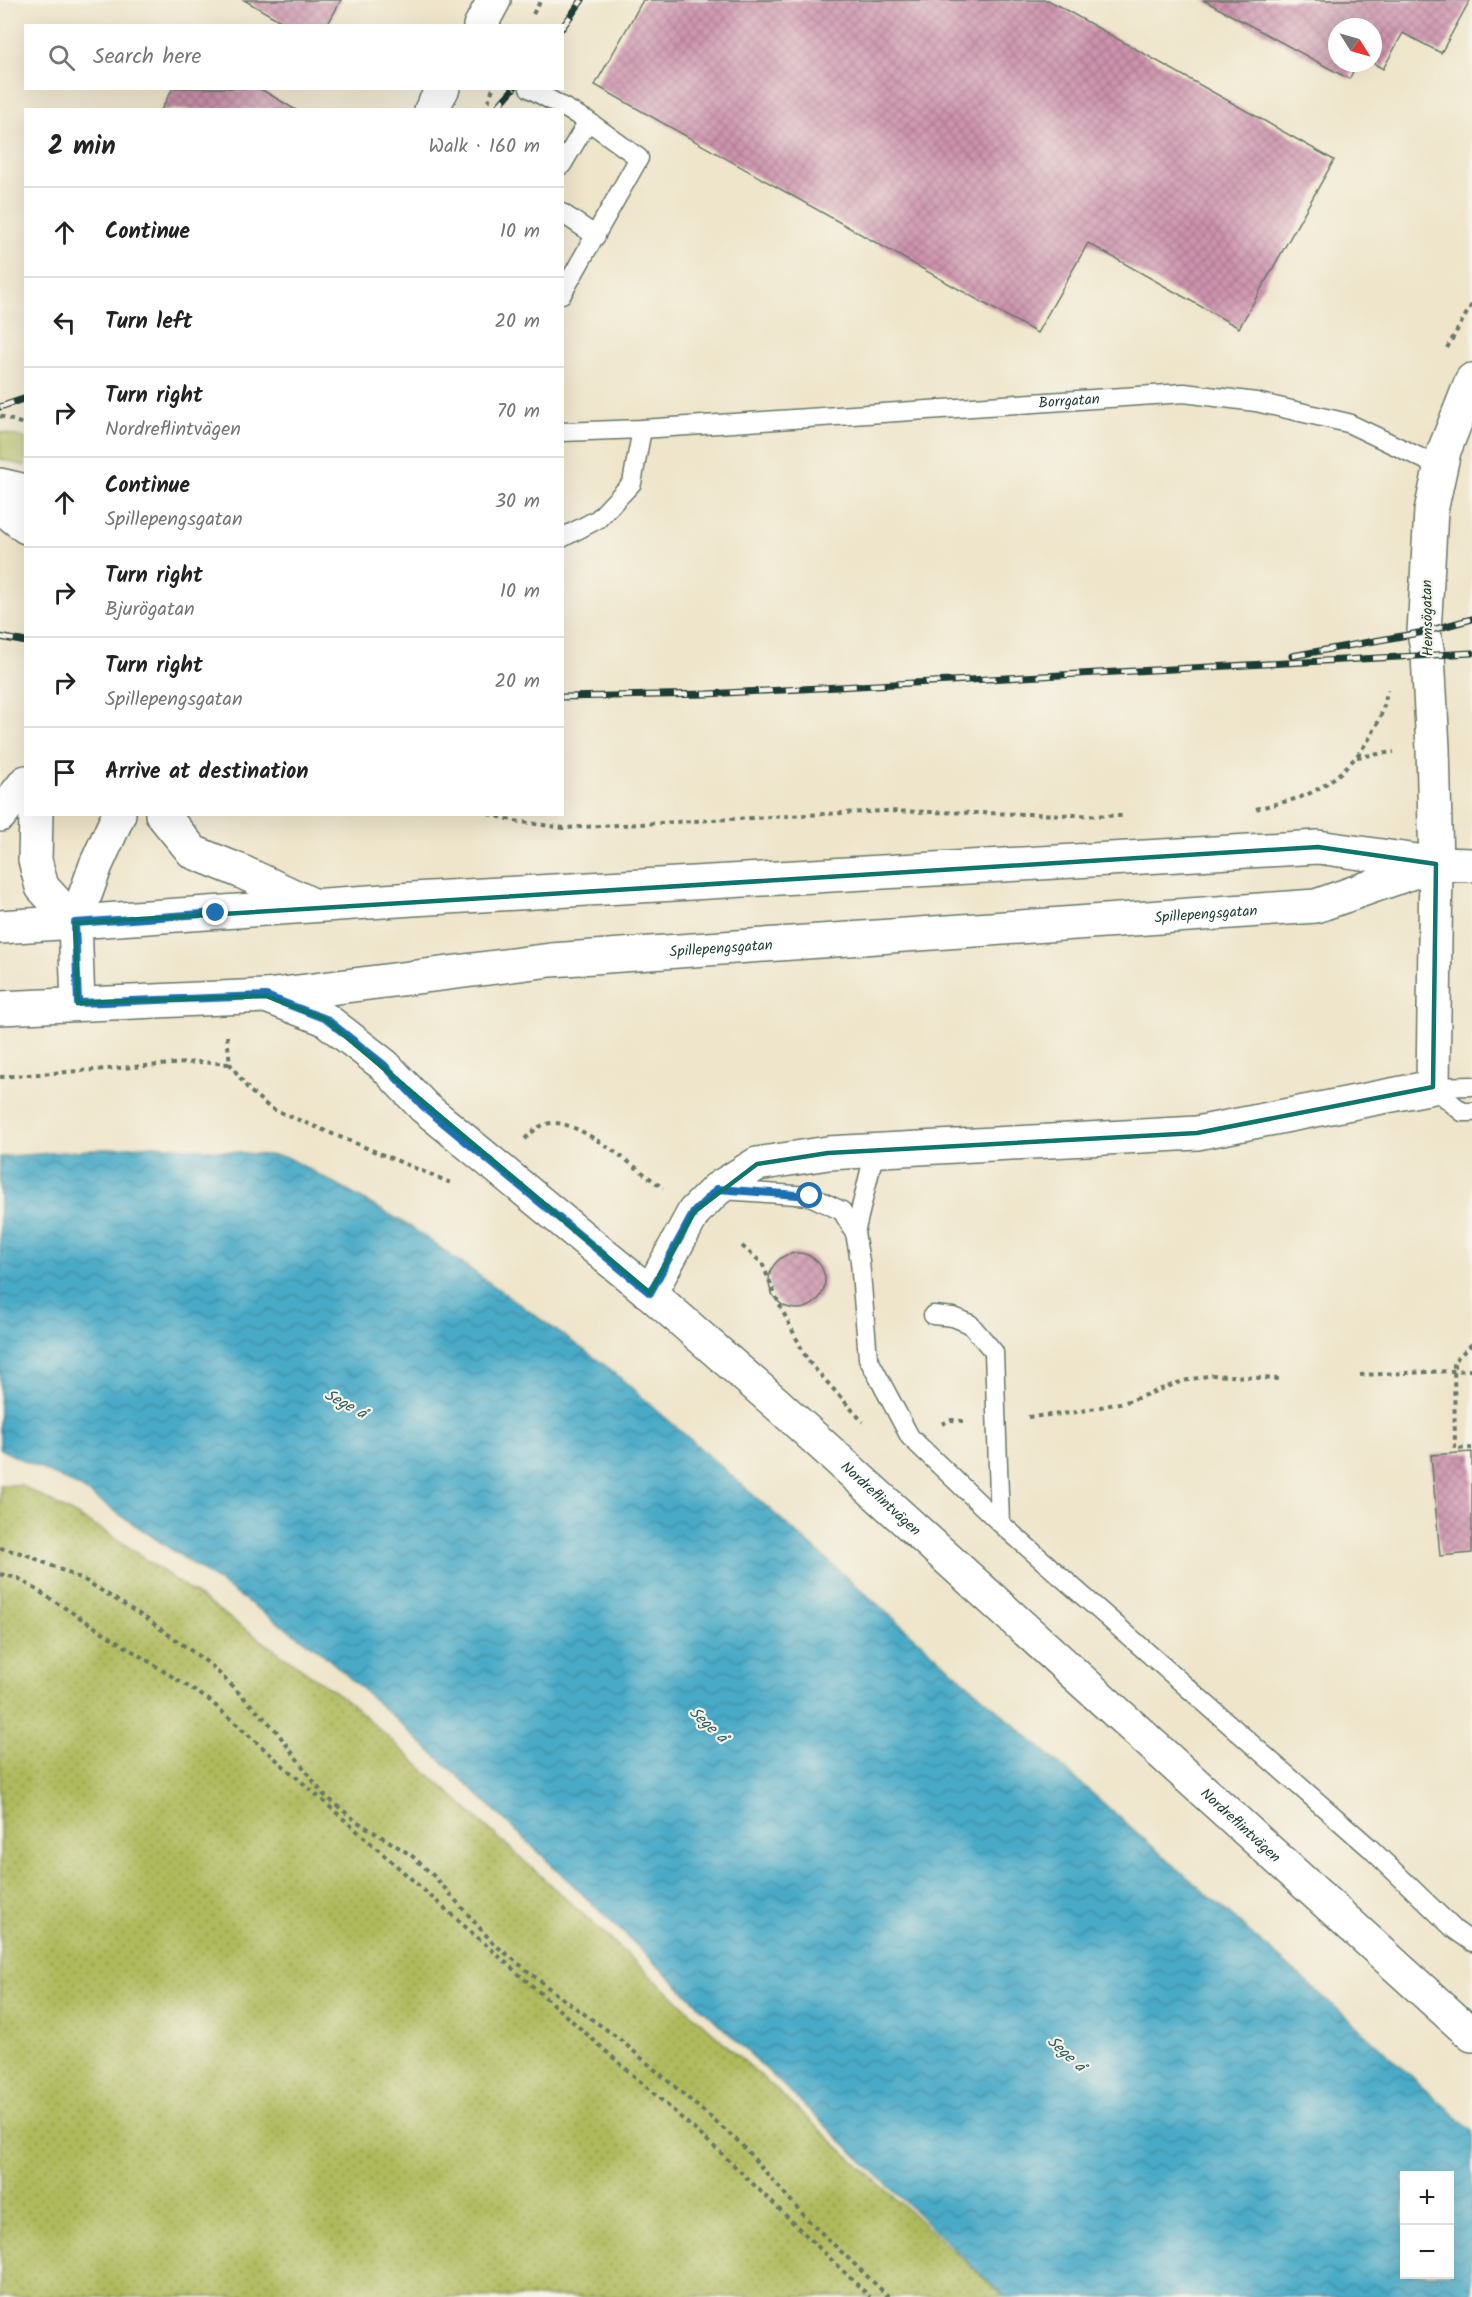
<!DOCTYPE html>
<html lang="en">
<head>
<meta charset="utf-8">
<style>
  body { margin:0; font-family:Kalam,sans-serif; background:#f2f2f2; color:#222 }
  .controls { position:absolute; right:18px; bottom:18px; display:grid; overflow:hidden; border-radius:0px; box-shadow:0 6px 24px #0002 }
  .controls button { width:54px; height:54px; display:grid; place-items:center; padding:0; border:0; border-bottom:2px solid #e0e0e0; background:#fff; color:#222; font:30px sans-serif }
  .compass { position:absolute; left:1328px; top:18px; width:54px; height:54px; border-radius:50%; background:#fff; box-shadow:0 6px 24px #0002; rotate:127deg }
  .stop { position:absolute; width:18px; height:18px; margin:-14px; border:4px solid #1f6fb2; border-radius:50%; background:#fff }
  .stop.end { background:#1f6fb2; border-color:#fff; box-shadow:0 2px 6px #0008 }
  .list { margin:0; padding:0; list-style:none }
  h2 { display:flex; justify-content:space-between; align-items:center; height:78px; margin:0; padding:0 24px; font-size:26px }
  h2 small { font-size:20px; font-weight:400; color:#767676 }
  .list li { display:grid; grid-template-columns:39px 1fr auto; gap:18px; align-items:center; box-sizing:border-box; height:90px; padding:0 24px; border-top:2px solid #e0e0e0 }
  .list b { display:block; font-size:22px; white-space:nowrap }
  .list p { margin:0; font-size:20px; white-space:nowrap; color:#767676 }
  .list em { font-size:20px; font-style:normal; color:#767676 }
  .icon { flex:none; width:33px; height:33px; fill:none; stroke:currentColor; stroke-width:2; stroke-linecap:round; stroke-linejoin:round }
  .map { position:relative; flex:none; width:1472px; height:2297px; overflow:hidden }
  .search { position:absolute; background:#fff; box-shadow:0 6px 24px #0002; left:24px; top:24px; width:540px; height:66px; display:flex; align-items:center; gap:15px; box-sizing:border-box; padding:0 21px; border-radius:0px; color:#767676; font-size:22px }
  .panel { position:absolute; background:#fff; box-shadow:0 6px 24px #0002; left:24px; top:108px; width:540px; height:708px; border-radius:0px }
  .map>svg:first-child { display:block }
  .grass { fill:#afba5c; stroke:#677c48; stroke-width:1.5 }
  .park { fill:url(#park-dots); stroke:#677c48; stroke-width:1.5 }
  .water { fill:url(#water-waves); stroke:#34747e; stroke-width:1.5; fill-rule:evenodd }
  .building { fill:url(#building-cross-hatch) }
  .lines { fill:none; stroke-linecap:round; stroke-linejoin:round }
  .service-casing { stroke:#677868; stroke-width:21 }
  .minor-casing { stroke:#677868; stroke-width:36 }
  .tertiary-casing { stroke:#677868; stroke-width:36 }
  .path { stroke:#677868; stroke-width:4; stroke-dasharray:4.5 4.5; stroke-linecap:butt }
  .service { stroke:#fff; stroke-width:18 }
  .minor { stroke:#fff; stroke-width:33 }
  .tertiary { stroke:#fff; stroke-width:33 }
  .rail-casing { stroke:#1f3d34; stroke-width:7 }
  .rail { stroke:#f7f3e8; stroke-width:4.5; stroke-dasharray:14; stroke-linecap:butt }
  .route { stroke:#1f6fb2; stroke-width:8 }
  .marked { fill:none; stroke:#0f766e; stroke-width:4.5; stroke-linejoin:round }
  .labels { text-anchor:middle; stroke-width:4.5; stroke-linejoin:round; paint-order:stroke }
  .street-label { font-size:15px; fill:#1f3d34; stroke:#f7f3e8 }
  .water-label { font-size:16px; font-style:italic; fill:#2b5e60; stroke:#f7f3e8 }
</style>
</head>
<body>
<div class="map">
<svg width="1472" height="2297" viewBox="0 0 1472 2297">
  <defs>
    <pattern id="park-dots" width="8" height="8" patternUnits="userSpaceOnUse" patternTransform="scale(1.5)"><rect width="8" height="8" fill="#afba5c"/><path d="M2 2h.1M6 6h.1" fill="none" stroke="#8e984d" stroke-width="1.8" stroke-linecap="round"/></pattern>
    <pattern id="water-waves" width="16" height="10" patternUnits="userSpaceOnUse" patternTransform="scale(1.5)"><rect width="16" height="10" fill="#48aac7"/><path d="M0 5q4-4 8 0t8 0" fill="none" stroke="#3b8ca2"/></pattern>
    <pattern id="building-cross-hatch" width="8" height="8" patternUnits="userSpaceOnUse" patternTransform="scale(1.5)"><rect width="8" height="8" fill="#ce93ae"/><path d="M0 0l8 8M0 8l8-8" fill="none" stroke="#a7798e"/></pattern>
  </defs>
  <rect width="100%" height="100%" fill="#f7f3e8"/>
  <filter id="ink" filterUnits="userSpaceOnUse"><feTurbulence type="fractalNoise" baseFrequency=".0167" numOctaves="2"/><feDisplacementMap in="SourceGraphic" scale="12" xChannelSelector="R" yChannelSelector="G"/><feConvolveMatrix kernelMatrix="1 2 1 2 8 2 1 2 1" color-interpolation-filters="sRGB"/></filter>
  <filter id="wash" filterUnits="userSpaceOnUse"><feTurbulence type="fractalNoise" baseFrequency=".008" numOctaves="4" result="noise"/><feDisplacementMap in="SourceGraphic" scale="24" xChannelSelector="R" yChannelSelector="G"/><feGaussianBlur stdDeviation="1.35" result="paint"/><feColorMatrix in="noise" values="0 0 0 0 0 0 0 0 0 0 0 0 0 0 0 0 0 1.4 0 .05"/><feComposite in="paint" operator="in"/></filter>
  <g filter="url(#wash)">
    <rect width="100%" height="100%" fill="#eee5ca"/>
    <path class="grass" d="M0,432L25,438V466L0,459Z"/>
    <path class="park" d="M0,1485H21L111,1535L348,1701L1004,2297H0Z"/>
    <path class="water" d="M154,1145L287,1157L408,1225L609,1368L1345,2016L1472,2131V2297H1005L465,1782L320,1651L81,1488L0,1449V1157ZM1404,2176H1450V2274H1404Z"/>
    <g id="blocks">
      <path class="building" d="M244,0H341L327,26H289Z
        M643,0H1048L1334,160L1239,328L1088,243L1037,333L595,85Z
        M1203,0H1470L1441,53L1403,33L1383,69L1373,63V27H1337V63H1358L1349,79Z
        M173,88H259L296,110H161Z
        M769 1281a28 28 0 1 1 56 0a28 28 0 1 1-56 0Z
        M1472,1452V1553L1440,1556L1431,1455Z"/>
    </g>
  </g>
  <g filter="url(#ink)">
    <use href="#blocks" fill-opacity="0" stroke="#677868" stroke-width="1.5"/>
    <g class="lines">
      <defs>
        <g id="service">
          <path d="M529,88L588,121L639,158L562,294"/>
          <path d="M562,165L588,121"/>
          <path d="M562,213L596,236"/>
          <path id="s1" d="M562,432L642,429L1184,393L1256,402L1348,423L1440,467"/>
          <path d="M562,538L598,519L632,483L642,429"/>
          <path d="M1433,1087L1462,1112H1472"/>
          <path d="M1433,1087L1472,1086"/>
          <path d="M722,1190L810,1196L842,1211L855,1233L860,1261L868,1358L910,1437L1000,1523L1370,1848L1455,1930L1472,1942"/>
          <path d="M855,1233L875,1150"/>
          <path d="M933,1315L953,1317L970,1324L994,1352L1000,1523"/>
        </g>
        <g id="minor">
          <path d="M480,26L494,0"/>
          <path d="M431,110L443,88"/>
          <path d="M0,485L26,491"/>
          <path d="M0,506L26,527"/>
          <path d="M36,814L35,860L42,887L75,923"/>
          <path id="s2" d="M266,996L325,1019L384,1065L424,1107L650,1293L776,1403L1472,2035"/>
          <path d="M78,1003L75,923L96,865L119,814"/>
          <path d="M650,1293L694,1212L717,1189L757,1164L828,1153L1197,1133L1433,1087L1436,864L1472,865"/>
        </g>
        <g id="tertiary">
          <path d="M162,814L193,852L240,871L313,905"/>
          <path d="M0,815L26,782"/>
          <path d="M1436,864L1433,748L1428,655L1424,632L1431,511L1444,451L1472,380"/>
          <path d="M0,927L413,899L1318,847L1432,863"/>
          <path id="s3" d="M0,1008L266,996L551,960L1316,906L1436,864"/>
        </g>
      </defs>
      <use href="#service" class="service-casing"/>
      <use href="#minor" class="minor-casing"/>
      <use href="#tertiary" class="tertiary-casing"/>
      <path class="path" d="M533,14L541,0
        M485,110L493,88
        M1447,348L1472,304
        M0,416L26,425
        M1357,757L1394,752
        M1256,809C1270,805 1286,802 1301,797C1343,781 1382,735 1387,690
        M489,814L515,821L564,828L882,811L1123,816
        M227,1036L230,1064L249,1090L270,1108L451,1183
        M0,1077L199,1062L230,1064
        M525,1139C533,1131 540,1124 552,1123C581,1121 638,1170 663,1188
        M742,1246L762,1263L779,1304L808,1361L863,1422
        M1472,1344L1454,1361L1455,1449L1472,1448
        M1360,1375L1472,1370
        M1028,1417L1072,1413L1129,1401L1183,1381L1212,1375L1279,1379
        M942,1424L951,1420L963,1421
        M0,1548L25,1554L86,1581L144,1617L211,1665L274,1728L323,1794L356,1821L411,1855L435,1877L493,1943L560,1997L617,2037L739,2142L808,2220L889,2297
        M0,1574L18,1578L209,1700L720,2152L870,2297"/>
      <use href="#service" class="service"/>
      <use href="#minor" class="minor"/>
      <use href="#tertiary" class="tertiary"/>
      <defs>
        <path id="rail" d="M562,28L582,0
          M495,110L514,88
          M0,407L26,398
          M0,637L26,642
          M1292,656L1424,632L1472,619
          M562,697L707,694L1472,653"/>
      </defs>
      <use href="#rail" class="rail-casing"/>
      <use href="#rail" class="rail"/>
    </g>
  </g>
  <g class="lines" filter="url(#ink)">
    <path class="route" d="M216,913L75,923L78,1003L266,996L326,1019L384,1065L424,1107L650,1293L694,1212L717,1189L810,1196"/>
  </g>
  <path class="marked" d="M1318,847L1436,864L1433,1087L1197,1133L828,1153L757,1164L694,1212L650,1293L325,1019L266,996L78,1003L75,923Z"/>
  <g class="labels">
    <g class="street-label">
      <text dy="5" stroke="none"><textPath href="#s1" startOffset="508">Borrgatan</textPath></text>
      <text transform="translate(1427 618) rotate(-91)" y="5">Hemsögatan</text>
      <text dy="5" stroke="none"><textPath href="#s3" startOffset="1210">Spillepengsgatan</textPath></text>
      <text dy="5" stroke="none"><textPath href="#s3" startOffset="724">Spillepengsgatan</textPath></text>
      <text dy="5" stroke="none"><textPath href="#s2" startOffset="798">Nordreflintvägen</textPath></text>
      <text dy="5" stroke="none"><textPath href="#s2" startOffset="1284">Nordreflintvägen</textPath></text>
    </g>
    <g class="water-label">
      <text transform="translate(346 1403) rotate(28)" y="6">Sege å</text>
      <text transform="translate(709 1724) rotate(42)" y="6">Sege å</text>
      <text transform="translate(1067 2053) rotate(42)" y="6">Sege å</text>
    </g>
  </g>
</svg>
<div class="controls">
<button>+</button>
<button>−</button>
</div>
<svg class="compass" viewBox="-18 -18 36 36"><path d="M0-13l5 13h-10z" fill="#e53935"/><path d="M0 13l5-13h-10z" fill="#767676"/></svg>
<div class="stop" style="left:810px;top:1196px"></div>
<div class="stop end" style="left:216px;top:913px"></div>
<div class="search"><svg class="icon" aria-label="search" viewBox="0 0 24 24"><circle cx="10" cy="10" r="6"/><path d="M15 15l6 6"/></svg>Search here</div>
<section class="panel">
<h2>2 min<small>Walk · 160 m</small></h2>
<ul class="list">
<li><svg class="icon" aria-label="ahead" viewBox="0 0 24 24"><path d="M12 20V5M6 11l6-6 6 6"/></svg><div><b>Continue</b></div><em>10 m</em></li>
<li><svg class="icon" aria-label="left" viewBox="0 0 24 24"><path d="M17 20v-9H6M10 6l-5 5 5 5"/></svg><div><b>Turn left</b></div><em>20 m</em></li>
<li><svg class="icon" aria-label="right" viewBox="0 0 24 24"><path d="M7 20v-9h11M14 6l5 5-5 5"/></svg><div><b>Turn right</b><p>Nordreflintvägen</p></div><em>70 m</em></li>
<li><svg class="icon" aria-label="ahead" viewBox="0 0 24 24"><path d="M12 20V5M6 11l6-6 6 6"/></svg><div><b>Continue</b><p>Spillepengsgatan</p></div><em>30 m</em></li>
<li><svg class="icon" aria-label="right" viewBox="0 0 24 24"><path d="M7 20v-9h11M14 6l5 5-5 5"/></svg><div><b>Turn right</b><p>Bjurögatan</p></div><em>10 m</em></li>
<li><svg class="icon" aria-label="right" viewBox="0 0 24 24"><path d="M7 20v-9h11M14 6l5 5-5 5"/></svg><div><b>Turn right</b><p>Spillepengsgatan</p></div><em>20 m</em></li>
<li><svg class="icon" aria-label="arrive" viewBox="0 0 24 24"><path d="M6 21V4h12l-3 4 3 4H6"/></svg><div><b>Arrive at destination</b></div></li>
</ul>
</section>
</div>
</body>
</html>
